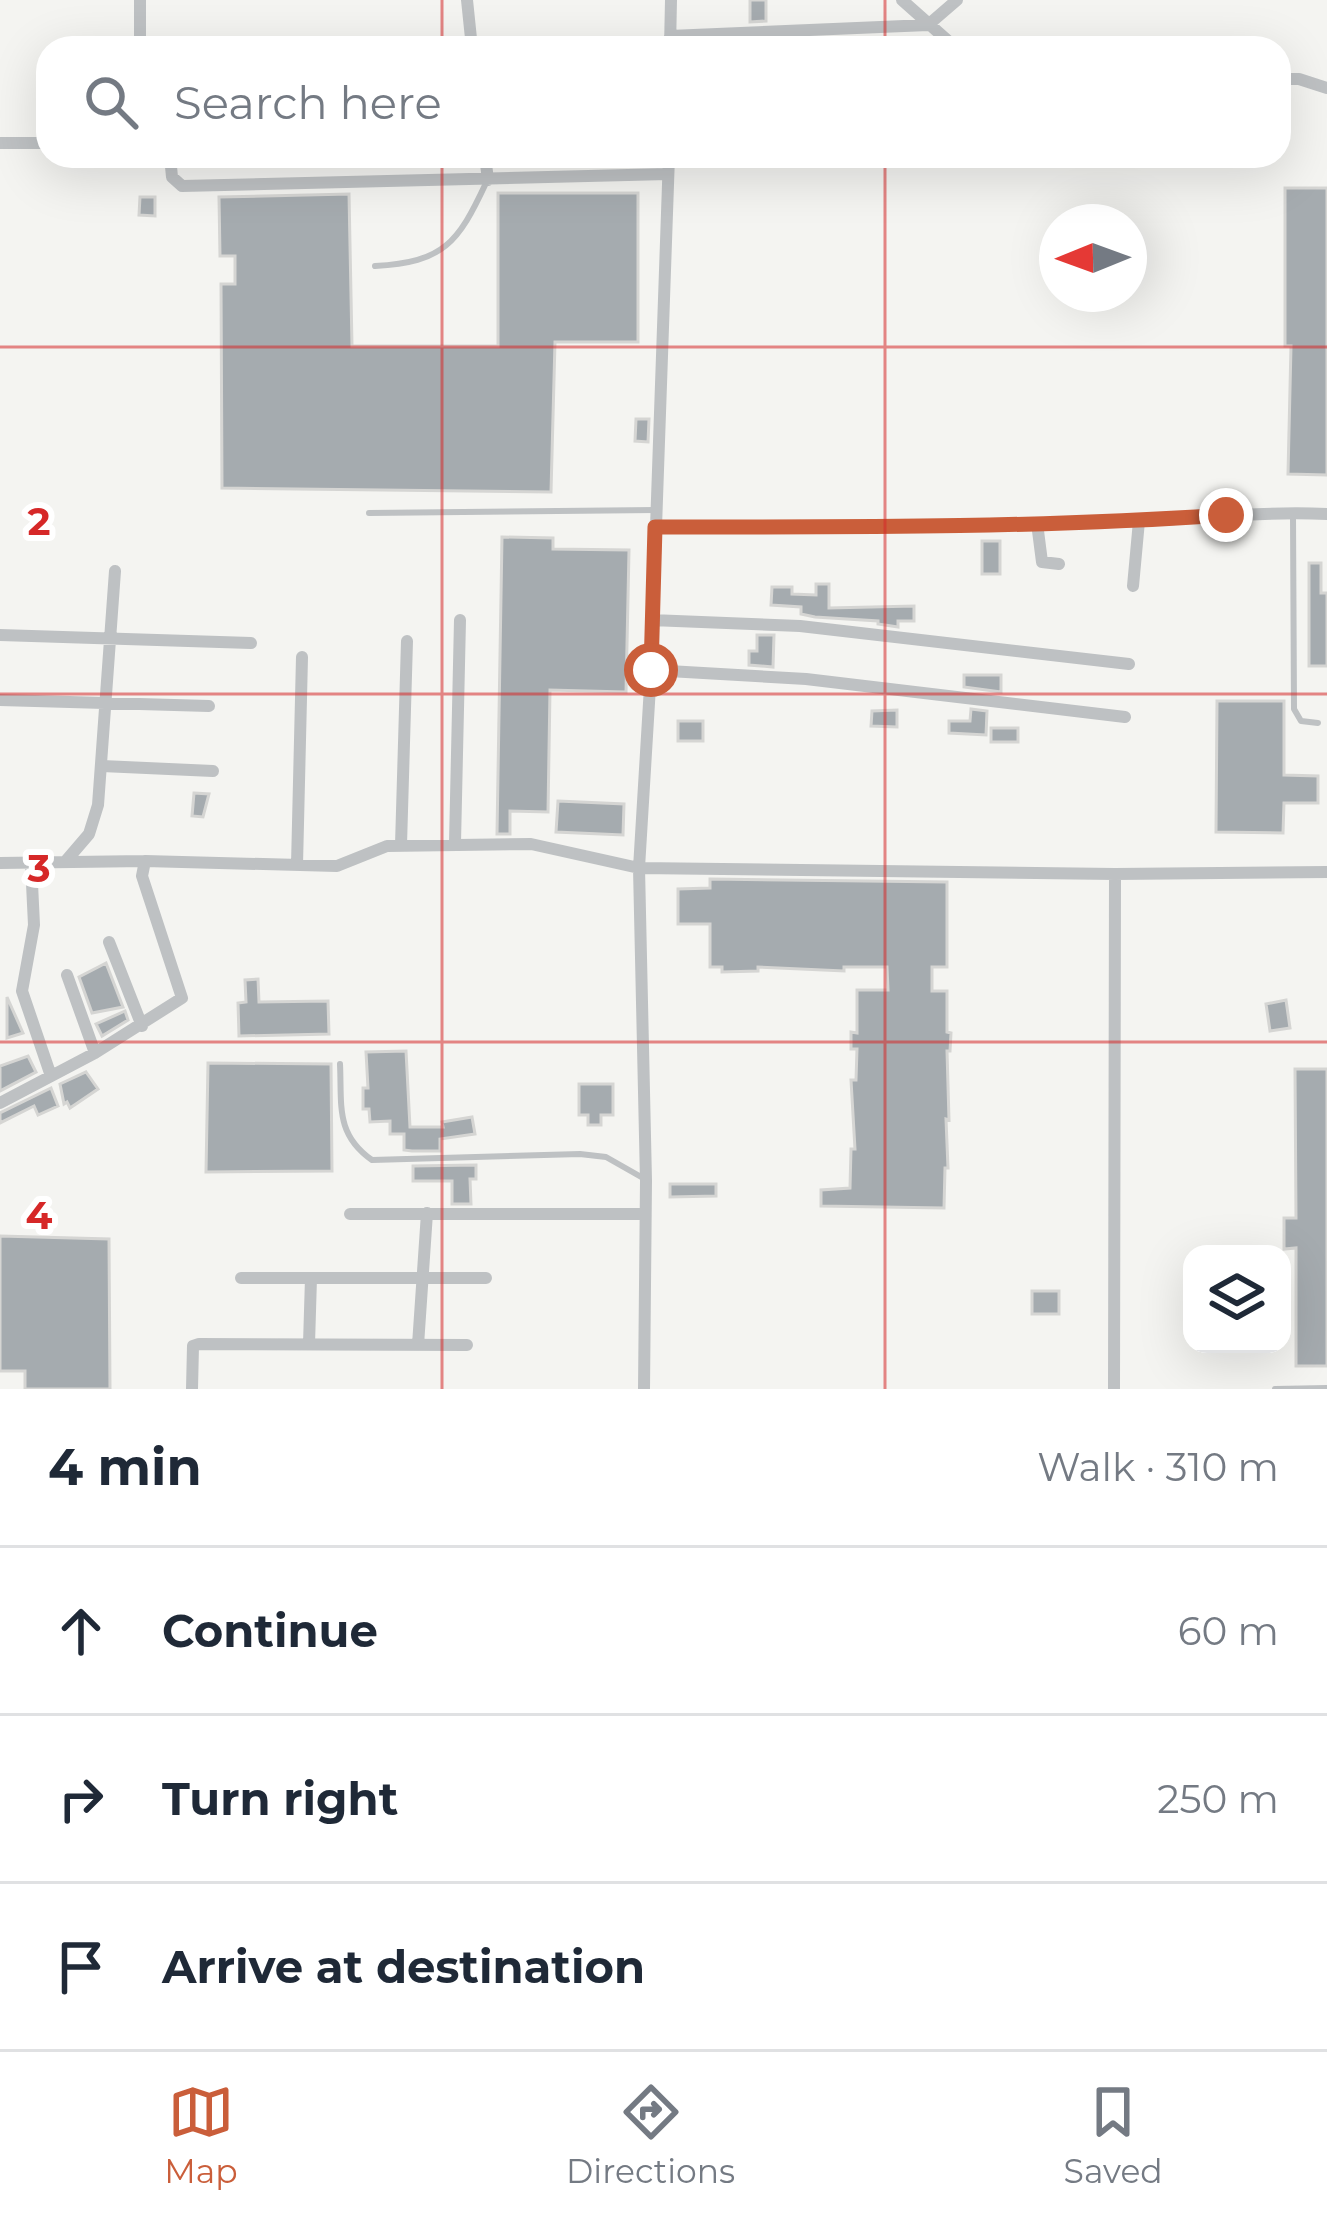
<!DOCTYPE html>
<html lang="en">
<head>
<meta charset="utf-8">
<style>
  body { margin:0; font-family:Montserrat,sans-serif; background:#f2f2f3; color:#1f2937 }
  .controls { position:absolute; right:36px; bottom:36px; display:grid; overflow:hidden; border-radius:24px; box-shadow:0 12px 48px #0002 }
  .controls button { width:108px; height:108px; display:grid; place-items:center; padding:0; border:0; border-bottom:3px solid #e0e1e3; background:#fff; color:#1f2937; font:60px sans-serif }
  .compass { position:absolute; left:1039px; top:204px; width:108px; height:108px; border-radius:50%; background:#fff; box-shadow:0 12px 48px #0002; rotate:269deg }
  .stop { position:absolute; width:36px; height:36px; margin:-27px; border:9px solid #ca5e3a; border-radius:50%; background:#fff }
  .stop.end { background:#ca5e3a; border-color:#fff; box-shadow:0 3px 12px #0008 }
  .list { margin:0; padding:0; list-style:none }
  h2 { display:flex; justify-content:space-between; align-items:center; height:156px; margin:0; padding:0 48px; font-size:51px }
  h2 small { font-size:39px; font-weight:400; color:#747a83 }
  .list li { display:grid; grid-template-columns:78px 1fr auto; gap:36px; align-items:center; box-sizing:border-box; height:168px; padding:0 48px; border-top:3px solid #e0e1e3 }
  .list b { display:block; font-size:45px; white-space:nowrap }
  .list em { font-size:39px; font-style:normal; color:#747a83 }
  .icon { flex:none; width:66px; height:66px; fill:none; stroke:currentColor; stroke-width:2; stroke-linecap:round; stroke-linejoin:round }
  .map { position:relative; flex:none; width:1327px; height:1389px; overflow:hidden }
  .search { position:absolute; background:#fff; box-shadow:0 12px 48px #0002; left:36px; right:36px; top:36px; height:132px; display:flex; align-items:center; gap:30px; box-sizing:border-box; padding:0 42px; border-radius:36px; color:#747a83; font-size:45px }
  .sheet { height:660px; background:#fff }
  nav { display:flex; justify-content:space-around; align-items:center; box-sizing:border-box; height:168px; border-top:3px solid #e0e1e3; background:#fff; font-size:33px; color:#747a83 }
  nav a { display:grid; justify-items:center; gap:6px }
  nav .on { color:#ca5e3a }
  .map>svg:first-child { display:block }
  .building { fill:#a5abaf; stroke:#d5d5d3; stroke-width:3 }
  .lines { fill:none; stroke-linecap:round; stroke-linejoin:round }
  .lane { stroke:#bec1c3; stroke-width:6 }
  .street { stroke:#bec1c3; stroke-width:12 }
  .route { stroke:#ca5e3a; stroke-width:15 }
  .grid { fill:none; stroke:#d62828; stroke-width:3; stroke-opacity:0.55 }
  .grid-label { font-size:39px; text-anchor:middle; font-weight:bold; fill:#d62828; stroke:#fff; stroke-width:12; stroke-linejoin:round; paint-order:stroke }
</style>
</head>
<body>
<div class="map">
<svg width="1327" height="1389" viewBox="0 0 1327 1389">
  <rect width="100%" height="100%" fill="#f4f4f1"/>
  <path class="building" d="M750,0H766V21L750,22Z
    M1285,188H1327V475L1288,474L1291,346H1285Z
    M498,193H638V342H555L551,492L222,488L221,284H235V256H220L219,197L349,194L352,346H498Z
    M140,197H155V216L139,215Z
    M636,419H649L648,442L635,441Z
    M502,537L553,538V549L629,550L626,692L550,690L548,812L510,811V834H497Z
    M982,541H1000V574H982Z
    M1309,563H1321V593H1327V666H1309Z
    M816,584H829V608L914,606V621H898V627L878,624V621L815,617L801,614V607L771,605L772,587H792V594L816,595Z
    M757,635H774L773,667L749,665V651H757Z
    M964,675H1001V692L964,687Z
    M1217,701H1284V775L1318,776V803H1284L1283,833L1216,832Z
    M971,709L987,711L986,735L949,733V721H970Z
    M897,710V727L871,726L872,711Z
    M678,721H703V741H678Z
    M991,728H1018V742H991Z
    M194,793L209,794L203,817L192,816Z
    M558,801L624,804L623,835L556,832Z
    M710,879L947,882V967H932V991H947V1032L951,1033L950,1051H947L949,1120L946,1119L948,1168H945L944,1208L821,1206V1190L850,1188L851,1149H855L851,1080H856L857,1049H851V1032L857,1033V990H888L887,967H844V971L758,967V971L722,972V967H710V924H678V889L710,888Z
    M106,963L123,1007L92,1013L79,977Z
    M258,979L259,1002L328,1001L329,1034L239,1036L238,1003L246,1002L245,980Z
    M7,997L23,1033L7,1038Z
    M1286,1000L1290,1028L1270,1031L1266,1004Z
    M125,1011L128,1020L102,1036L96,1024Z
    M406,1051L410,1127H443L442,1122L472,1117L475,1134L440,1139V1151H412L404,1150V1134H390V1121L370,1122L369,1109H363V1088H368L366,1052Z
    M28,1056L36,1072L0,1091V1066Z
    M208,1063L331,1064L332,1171L206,1172Z
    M1295,1069H1327V1366H1296V1248L1284,1249V1218H1296Z
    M86,1072L98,1089L70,1108L67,1102L64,1104L60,1084Z
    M579,1084H613V1115H601V1125H588V1115H579Z
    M51,1088L58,1106L38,1115L34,1106L0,1123V1113Z
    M476,1165V1179H470L471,1204H452V1181H413V1166Z
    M670,1184H716V1196L670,1197Z
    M0,1236L109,1239L110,1389H25V1371H0Z
    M1032,1291H1059V1314H1032Z"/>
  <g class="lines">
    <path class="lane" d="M375,266C444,262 458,243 486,183
      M369,513L656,510
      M1293,516L1294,709L1301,721L1318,723
      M340,1064C342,1105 335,1134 372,1160L580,1154L606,1157L643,1178
      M1275,1389L1327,1388"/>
    <path class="street" d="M140,0V48
      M467,0L472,48
      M902,0L956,48
      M670,36L928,25L957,0
      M670,48L671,0
      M1279,79H1299L1327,88
      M0,143H48
      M170,156L172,177L182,186L668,174
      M485,156L488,180
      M1037,523L1042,562L1059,564
      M655,527C815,527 974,526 1134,521C1200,519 1260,511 1327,514
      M1133,586L1139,521
      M651,620L800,626L1129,664
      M0,635L251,643
      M651,670L806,679L1125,717
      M0,700L209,706
      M102,766L213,771
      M455,843L460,620
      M401,845L407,641
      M65,862L89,834L98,805L115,571
      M0,863L145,861
      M31,863L34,925L22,991L51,1076
      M297,865L302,657
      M109,942L142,1026
      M67,975L95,1053
      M0,1103L95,1053L182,998L142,876L145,861L337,866L387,846L531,844L639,868L1115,874L1327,872
      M350,1214H645
      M241,1278H486
      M309,1344L311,1278
      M418,1345L427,1213
      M192,1389L193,1346L199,1344L467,1345
      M644,1389L646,1181L639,868L651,670L669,156
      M1114,1389L1115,874"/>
  </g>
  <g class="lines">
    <path class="route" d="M651,670L655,527C845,527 1036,528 1226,515"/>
  </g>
  <path class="grid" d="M442,0V48M885,0V48M442,156V1389M885,156V1389M0,347H1327M0,694H1327M0,1042H1327"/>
  <g class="grid-label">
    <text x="39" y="535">2</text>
    <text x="39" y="882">3</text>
    <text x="39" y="1229">4</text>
  </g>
</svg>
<div class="controls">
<button><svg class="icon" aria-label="layers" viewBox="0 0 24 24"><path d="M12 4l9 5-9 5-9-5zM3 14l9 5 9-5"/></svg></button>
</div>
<svg class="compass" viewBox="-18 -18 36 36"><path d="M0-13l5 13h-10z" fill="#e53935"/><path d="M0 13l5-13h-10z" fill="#747a83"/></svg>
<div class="stop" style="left:651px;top:670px"></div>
<div class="stop end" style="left:1226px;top:515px"></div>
<div class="search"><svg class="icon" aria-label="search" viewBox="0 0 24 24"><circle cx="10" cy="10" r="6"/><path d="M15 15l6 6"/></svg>Search here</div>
</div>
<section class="sheet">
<h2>4 min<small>Walk · 310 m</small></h2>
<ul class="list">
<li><svg class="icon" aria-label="ahead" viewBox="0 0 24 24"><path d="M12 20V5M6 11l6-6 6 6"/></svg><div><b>Continue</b></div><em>60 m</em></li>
<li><svg class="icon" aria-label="right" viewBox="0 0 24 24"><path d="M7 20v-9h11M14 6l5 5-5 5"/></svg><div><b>Turn right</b></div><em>250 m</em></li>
<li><svg class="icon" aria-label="arrive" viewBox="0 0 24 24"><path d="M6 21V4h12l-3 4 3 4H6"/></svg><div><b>Arrive at destination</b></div></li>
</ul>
</section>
<nav>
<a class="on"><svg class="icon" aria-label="map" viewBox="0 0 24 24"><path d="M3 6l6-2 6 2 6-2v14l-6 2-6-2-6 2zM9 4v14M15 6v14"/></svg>Map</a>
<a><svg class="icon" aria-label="directions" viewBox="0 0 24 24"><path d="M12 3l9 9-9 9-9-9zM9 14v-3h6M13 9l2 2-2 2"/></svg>Directions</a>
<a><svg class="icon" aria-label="saved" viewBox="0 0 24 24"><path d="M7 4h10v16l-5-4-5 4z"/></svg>Saved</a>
</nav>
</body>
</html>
